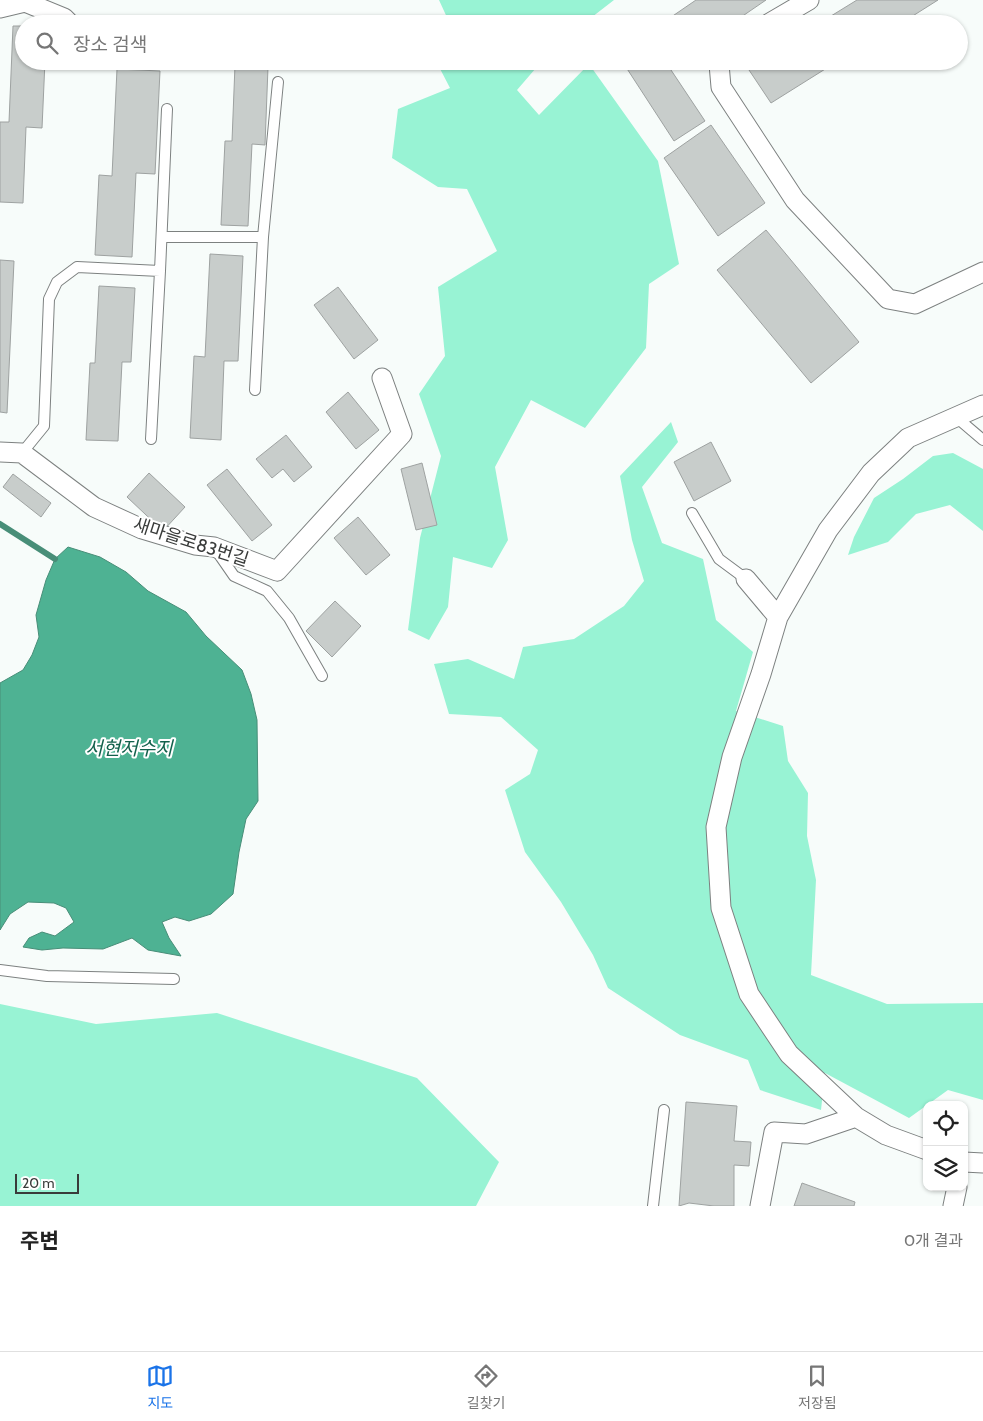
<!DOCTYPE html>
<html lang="ko">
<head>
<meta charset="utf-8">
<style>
  body { margin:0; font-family:Cabin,"Noto Sans KR",sans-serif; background:#f6f6f6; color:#222 }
  .controls { position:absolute; right:15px; bottom:15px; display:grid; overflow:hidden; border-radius:10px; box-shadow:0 1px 4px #0004 }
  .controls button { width:45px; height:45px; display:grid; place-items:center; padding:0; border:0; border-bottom:1px solid #e0e0e0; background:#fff; color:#222; font:25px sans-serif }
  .scale { position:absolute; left:15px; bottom:12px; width:64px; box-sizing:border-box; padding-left:5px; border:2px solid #393b3a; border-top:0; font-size:14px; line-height:18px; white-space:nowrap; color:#393b3a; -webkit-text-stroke:4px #fff; paint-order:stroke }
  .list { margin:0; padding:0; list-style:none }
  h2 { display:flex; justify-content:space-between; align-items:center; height:65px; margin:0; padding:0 20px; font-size:21px }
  h2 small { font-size:16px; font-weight:400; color:#767676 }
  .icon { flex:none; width:28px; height:28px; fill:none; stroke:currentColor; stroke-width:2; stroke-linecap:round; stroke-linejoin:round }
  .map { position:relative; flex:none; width:983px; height:1206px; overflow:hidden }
  .search { position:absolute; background:#fff; box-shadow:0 1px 4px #0004; left:15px; right:15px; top:15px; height:55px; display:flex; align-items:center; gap:12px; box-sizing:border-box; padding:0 18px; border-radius:28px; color:#767676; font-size:19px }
  .sheet { height:145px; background:#fff }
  nav { display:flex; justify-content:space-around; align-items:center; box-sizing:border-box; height:70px; border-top:1px solid #e0e0e0; background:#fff; font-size:14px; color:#767676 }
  nav a { display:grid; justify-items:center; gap:2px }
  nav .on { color:#1a73e8 }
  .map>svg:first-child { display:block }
  .green { fill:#98f3d4 }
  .water { fill:#4eb293; stroke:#488e78 }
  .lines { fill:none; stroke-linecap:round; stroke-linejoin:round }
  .stream { stroke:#488e78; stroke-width:6 }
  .building { fill:#c8cdcb; stroke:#9ea2a1 }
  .lane-casing { stroke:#7d8180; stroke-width:12 }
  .street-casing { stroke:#7d8180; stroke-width:21 }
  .lane { stroke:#fff; stroke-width:10 }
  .street { stroke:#fff; stroke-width:19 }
  .labels { text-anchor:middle; stroke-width:4; stroke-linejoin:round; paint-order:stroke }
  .street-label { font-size:18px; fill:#393b3a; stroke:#fff }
  .water-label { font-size:19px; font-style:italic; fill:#12614c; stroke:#fff }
</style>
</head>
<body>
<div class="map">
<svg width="983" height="1206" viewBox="0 0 983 1206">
  <rect width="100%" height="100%" fill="#f7fcfa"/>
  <path class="green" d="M439,0H614L583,24H450Z
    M436,61H542L517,90L539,115L589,64L658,161L679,264L649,284L646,348L585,428L531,400L495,467L508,540L492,568L453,557L448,607L429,640L408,630L420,538L441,456L419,394L445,356L438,287L497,251L467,189L438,187L392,158L398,109L450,88Z
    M671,422L678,442L642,487L662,543L703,559L716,620L753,652L736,711L783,726L788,761L808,793L807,836L816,880L811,975L887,1004L983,1003V1100L948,1090L909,1118L825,1073L821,1110L760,1090L748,1060L680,1035L608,988L593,955L561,902L525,852L505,790L530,774L538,750L501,717L449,714L434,664L468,659L514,679L523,647L574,639L624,606L644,581L632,540L620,476Z
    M953,453L983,469V531L950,505L916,514L888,542L848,555L854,537L874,498L903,479L933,456Z
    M0,1004L96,1024L217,1013L417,1078L499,1162L476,1206H0Z"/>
  <path class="water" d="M68,547L100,557L126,572L148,591L186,612L206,636L242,670L251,694L257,720L258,801L246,819L239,852L233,894L211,914L189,921L175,917L162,922L169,938L181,956L148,950L132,938L103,949L63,948L42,950L23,947L29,938L42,932L55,936L74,922L66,908L54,903L28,902L10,914L0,930V683L23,670L32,655L39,637L36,615L46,580L55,559Z"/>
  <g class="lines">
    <path class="stream" d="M0,524L55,559"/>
  </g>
  <path class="building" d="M696,0H766L731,24H661Z
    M857,0H938L900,24H818Z
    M13,26H24V61H45L42,128L26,127L23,203L0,202V122H9Z
    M622,61H665L705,121L674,141Z
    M756,61H838L771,103L747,67Z
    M235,65L268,67L265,145L252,144L248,226L221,225L225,141H232Z
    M117,69L160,71L155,174L136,173L132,257L95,255L99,175L112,176Z
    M711,125L765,203L718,236L664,158Z
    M766,230L859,342L811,383L717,270Z
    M210,254L243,256L238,361H224L221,440L190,438L194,356L205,357Z
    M0,260L14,261L7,413L0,412Z
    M99,286L135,288L131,362H122L118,441L86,440L90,363H95Z
    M338,287L378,340L354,359L314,305Z
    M348,392L379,430L356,449L326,412Z
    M286,435L312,467L294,482L283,469L272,478L256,459Z
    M711,442L731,481L694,501L674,462Z
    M422,463L437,525L416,530L401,469Z
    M227,469L272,525L252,541L207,485Z
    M149,473L185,507L163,531L127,497Z
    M13,474L51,503L41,517L3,487Z
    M358,517L390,555L366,575L334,538Z
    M335,601L361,626L332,657L306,631Z
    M686,1102L737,1106L734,1141L751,1142L749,1166L734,1165V1206H714L689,1203L679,1206Z
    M802,1183L855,1202L854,1206H794Z"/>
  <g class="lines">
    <defs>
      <path id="lane" d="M162,237H263L255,390
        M263,237L278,82
        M160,271L167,109
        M956,417L983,440
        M22,453L44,426L49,299L57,282L77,267L160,271L151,439
        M692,513L719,559L746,579
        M216,550L234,576L267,591L289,618L322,676
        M0,970L47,976L174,979
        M653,1206L664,1110"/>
      <path id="street" d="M0,8L25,2L64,18L70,24
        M768,24L809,0
        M721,61L719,64L721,87L795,200L888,299L915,304L983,272
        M0,452L22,453L94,507L142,529L195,545L214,547L277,571L402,434L382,378
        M746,579L778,617L828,530L871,473L908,438L983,405
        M778,617L761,674L732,757L716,827L721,908L749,994L789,1054L856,1117L886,1135L927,1150
        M964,1162L983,1163
        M760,1206L774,1132L806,1134L856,1117
        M953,1206L957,1187"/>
    </defs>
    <use href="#lane" class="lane-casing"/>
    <use href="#street" class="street-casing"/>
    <use href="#lane" class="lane"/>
    <use href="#street" class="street"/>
  </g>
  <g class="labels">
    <g class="street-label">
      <text transform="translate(191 542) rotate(18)" y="6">새마을로83번길</text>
    </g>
    <g class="water-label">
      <text x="129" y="755">서현저수지</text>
    </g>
  </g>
</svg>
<div class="controls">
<button><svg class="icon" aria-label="locate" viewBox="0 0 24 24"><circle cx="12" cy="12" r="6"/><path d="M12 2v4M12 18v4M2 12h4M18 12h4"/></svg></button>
<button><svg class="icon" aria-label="layers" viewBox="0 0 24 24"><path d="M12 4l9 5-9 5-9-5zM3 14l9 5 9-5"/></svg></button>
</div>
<div class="scale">20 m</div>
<div class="search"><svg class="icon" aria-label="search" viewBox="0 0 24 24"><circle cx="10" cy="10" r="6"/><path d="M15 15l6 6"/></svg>장소 검색</div>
</div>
<section class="sheet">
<h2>주변<small>0개 결과</small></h2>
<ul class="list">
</ul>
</section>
<nav>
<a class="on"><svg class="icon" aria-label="map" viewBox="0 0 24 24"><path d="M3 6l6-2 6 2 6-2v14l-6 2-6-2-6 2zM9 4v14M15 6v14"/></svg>지도</a>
<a><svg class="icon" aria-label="directions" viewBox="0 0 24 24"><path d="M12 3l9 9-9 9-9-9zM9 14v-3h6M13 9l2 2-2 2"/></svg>길찾기</a>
<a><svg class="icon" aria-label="saved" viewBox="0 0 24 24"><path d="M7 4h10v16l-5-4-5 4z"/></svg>저장됨</a>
</nav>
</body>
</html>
